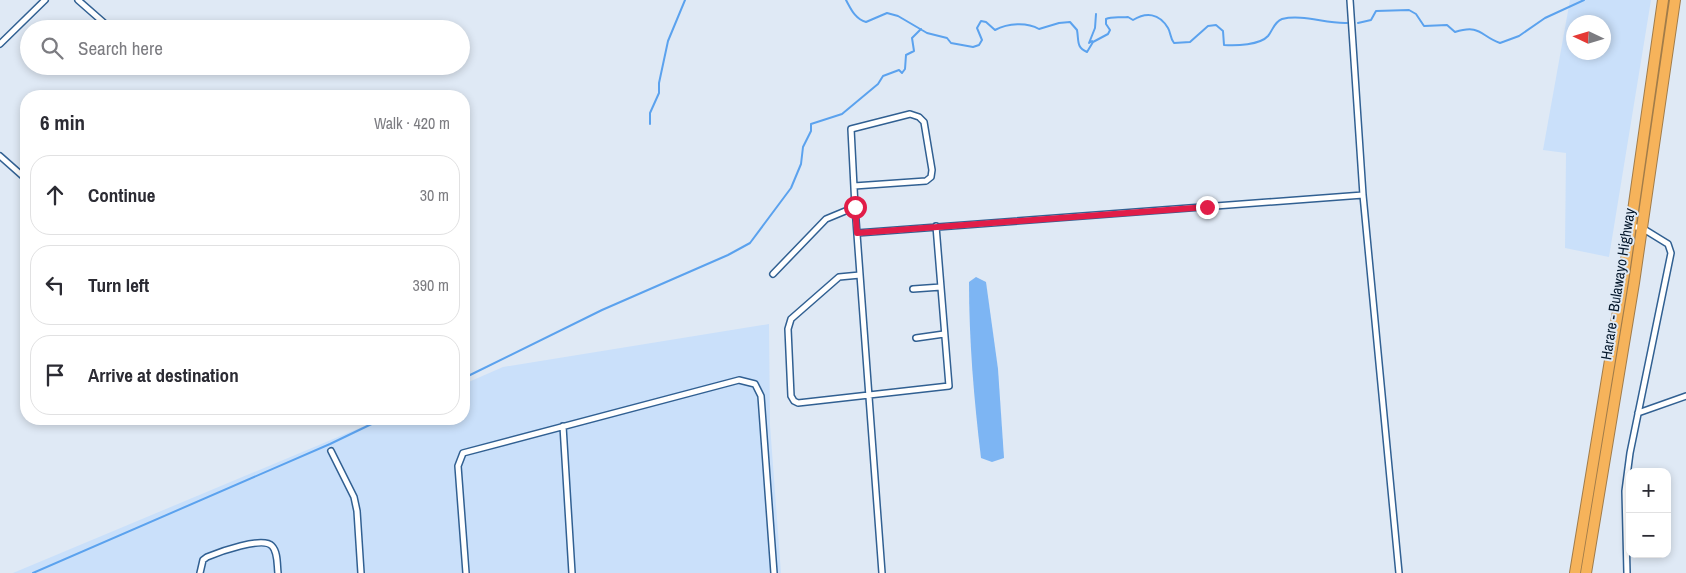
<!DOCTYPE html>
<html lang="en">
<head>
<meta charset="utf-8">
<style>
  body { margin:0; font-family:"Archivo Narrow",sans-serif; background:#f2f2f3; color:#2b2b33 }
  .controls { position:absolute; right:15px; bottom:15px; display:grid; overflow:hidden; border-radius:10px; box-shadow:0 2px 8px #0003 }
  .controls button { width:45px; height:45px; display:grid; place-items:center; padding:0; border:0; border-bottom:1px solid #e1e1e2; background:#fff; color:#2b2b33; font:25px sans-serif }
  .compass { position:absolute; left:1566px; top:15px; width:45px; height:45px; border-radius:50%; background:#fff; box-shadow:0 2px 8px #0003; rotate:274deg }
  .stop { position:absolute; width:15px; height:15px; margin:-11px; border:4px solid #e11d48; border-radius:50%; background:#fff }
  .stop.end { background:#e11d48; border-color:#fff; box-shadow:0 1px 5px #0008 }
  .list { margin:0; padding:0; list-style:none }
  h2 { display:flex; justify-content:space-between; align-items:center; height:65px; margin:0; padding:0 20px; font-size:21px }
  h2 small { font-size:16px; font-weight:400; color:#7c7c81 }
  .list li { display:grid; grid-template-columns:32px 1fr auto; gap:15px; align-items:center; box-sizing:border-box; height:80px; margin:0 10px 10px; padding:0 10px; border:1px solid #e1e1e2; border-radius:20px }
  .list b { display:block; font-size:19px; white-space:nowrap }
  .list em { font-size:16px; font-style:normal; color:#7c7c81 }
  .icon { flex:none; width:28px; height:28px; fill:none; stroke:currentColor; stroke-width:2; stroke-linecap:round; stroke-linejoin:round }
  .map { position:relative; flex:none; width:1686px; height:573px; overflow:hidden }
  .search { position:absolute; background:#fff; box-shadow:0 2px 8px #0003; left:20px; top:20px; width:450px; height:55px; display:flex; align-items:center; gap:12px; box-sizing:border-box; padding:0 18px; border-radius:28px; color:#7c7c81; font-size:19px }
  .panel { position:absolute; background:#fff; box-shadow:0 2px 8px #0003; left:20px; top:90px; width:450px; height:335px; border-radius:20px }
  .map>svg:first-child { display:block }
  .built { fill:#cae0fa; fill-rule:evenodd }
  .forest { fill:#7db5f3 }
  .lines { fill:none; stroke-linecap:round; stroke-linejoin:round }
  .stream { stroke:#5ba2ee; stroke-width:2 }
  .street-casing { stroke:#316092; stroke-width:8 }
  .highway-casing { stroke:#a17c4a; stroke-width:12 }
  .street { stroke:#fff; stroke-width:5 }
  .highway { stroke:#f6b35b; stroke-width:10 }
  .route { stroke:#e11d48; stroke-width:6 }
  .labels { text-anchor:middle; stroke-width:4; stroke-linejoin:round; paint-order:stroke }
  .street-label { font-size:15px; fill:#04172b; stroke:#dfe9f5 }
</style>
</head>
<body>
<div class="map">
<svg width="1686" height="573" viewBox="0 0 1686 573">
  <rect width="100%" height="100%" fill="#dfe9f5"/>
  <path class="built" d="M1570,0H1651L1609,257L1565,248L1566,153L1543,150ZM1574,22H1604V52H1574Z
    M769,324L770,425L781,573H13L381,419H464V384L503,367Z"/>
  <path class="forest" d="M976,277L986,282L998,369L1004,458L992,462L981,458C974,400 969,341 969,282Z"/>
  <g class="lines">
    <path class="stream" d="M846,0C851,9 855,19 866,22L887,13L898,16L927,33L947,38L951,43L973,47L979,45L982,40L977,28L981,21L986,22L995,30C1008,23 1027,22 1039,29L1059,23L1070,22L1077,30C1079,41 1076,47 1087,52L1093,42L1108,34L1110,30L1106,24V19C1112,16 1121,18 1128,17L1133,20C1146,12 1159,13 1168,28C1171,33 1170,38 1174,43L1190,42L1208,26L1216,25L1223,31L1224,45C1236,46 1260,45 1268,36C1273,30 1274,22 1282,19C1303,14 1326,24 1347,23
      M1358,23L1371,20L1376,11L1409,10L1416,14L1424,26L1447,25L1455,32C1481,24 1480,36 1500,43L1519,36L1545,18L1584,0
      M1092,41L1089,43L1095,28L1096,14
      M650,124V113L659,93V83L668,41L685,0
      M464,378L602,310L728,255L750,243L791,188L801,164L803,147L811,131V124L842,114L878,84L883,76L899,70L902,73L905,69L906,55L914,51L912,38L921,29
      M33,573L330,444L382,419"/>
    <defs>
      <path id="street" d="M78,0L111,29
        M1350,0L1363,195L1399,573
        M0,44L45,0
        M0,156L26,179
        M854,186L926,181L931,177L932,170L924,122L919,117L910,114L851,129L855,207L882,573
        M857,233L1363,195
        M773,274L826,219L855,207
        M860,275L839,277L791,319L788,329L791,396L794,401L798,403L949,386L936,226
        M913,289L941,287
        M916,338L944,334
        M1638,413L1686,396
        M563,426L572,573
        M331,451L354,497L357,511L361,573
        M200,573L203,560L207,557C219,552 263,536 272,546C278,552 277,565 278,573
        M466,573L458,466L463,453L739,380L755,384L761,396L774,573
        M1627,573L1625,491L1630,453L1671,253L1668,244L1642,228L1631,226"/>
      <path id="highway" d="M1575,573L1623,281L1663,0
        M1586,573L1634,283L1675,0"/>
    </defs>
    <use href="#street" class="street-casing"/>
    <use href="#highway" class="highway-casing"/>
    <use href="#street" class="street"/>
    <use href="#highway" class="highway"/>
  </g>
  <g class="lines">
    <path class="route" d="M855,207L857,233L1207,207"/>
  </g>
  <g class="labels">
    <g class="street-label">
      <text transform="translate(1618 284) rotate(-81)" y="5">Harare - Bulawayo Highway</text>
    </g>
  </g>
</svg>
<div class="controls">
<button>+</button>
<button>−</button>
</div>
<svg class="compass" viewBox="-18 -18 36 36"><path d="M0-13l5 13h-10z" fill="#e53935"/><path d="M0 13l5-13h-10z" fill="#7c7c81"/></svg>
<div class="stop" style="left:855px;top:207px"></div>
<div class="stop end" style="left:1207px;top:207px"></div>
<div class="search"><svg class="icon" aria-label="search" viewBox="0 0 24 24"><circle cx="10" cy="10" r="6"/><path d="M15 15l6 6"/></svg>Search here</div>
<section class="panel">
<h2>6 min<small>Walk · 420 m</small></h2>
<ul class="list">
<li><svg class="icon" aria-label="ahead" viewBox="0 0 24 24"><path d="M12 20V5M6 11l6-6 6 6"/></svg><div><b>Continue</b></div><em>30 m</em></li>
<li><svg class="icon" aria-label="left" viewBox="0 0 24 24"><path d="M17 20v-9H6M10 6l-5 5 5 5"/></svg><div><b>Turn left</b></div><em>390 m</em></li>
<li><svg class="icon" aria-label="arrive" viewBox="0 0 24 24"><path d="M6 21V4h12l-3 4 3 4H6"/></svg><div><b>Arrive at destination</b></div></li>
</ul>
</section>
</div>
</body>
</html>
